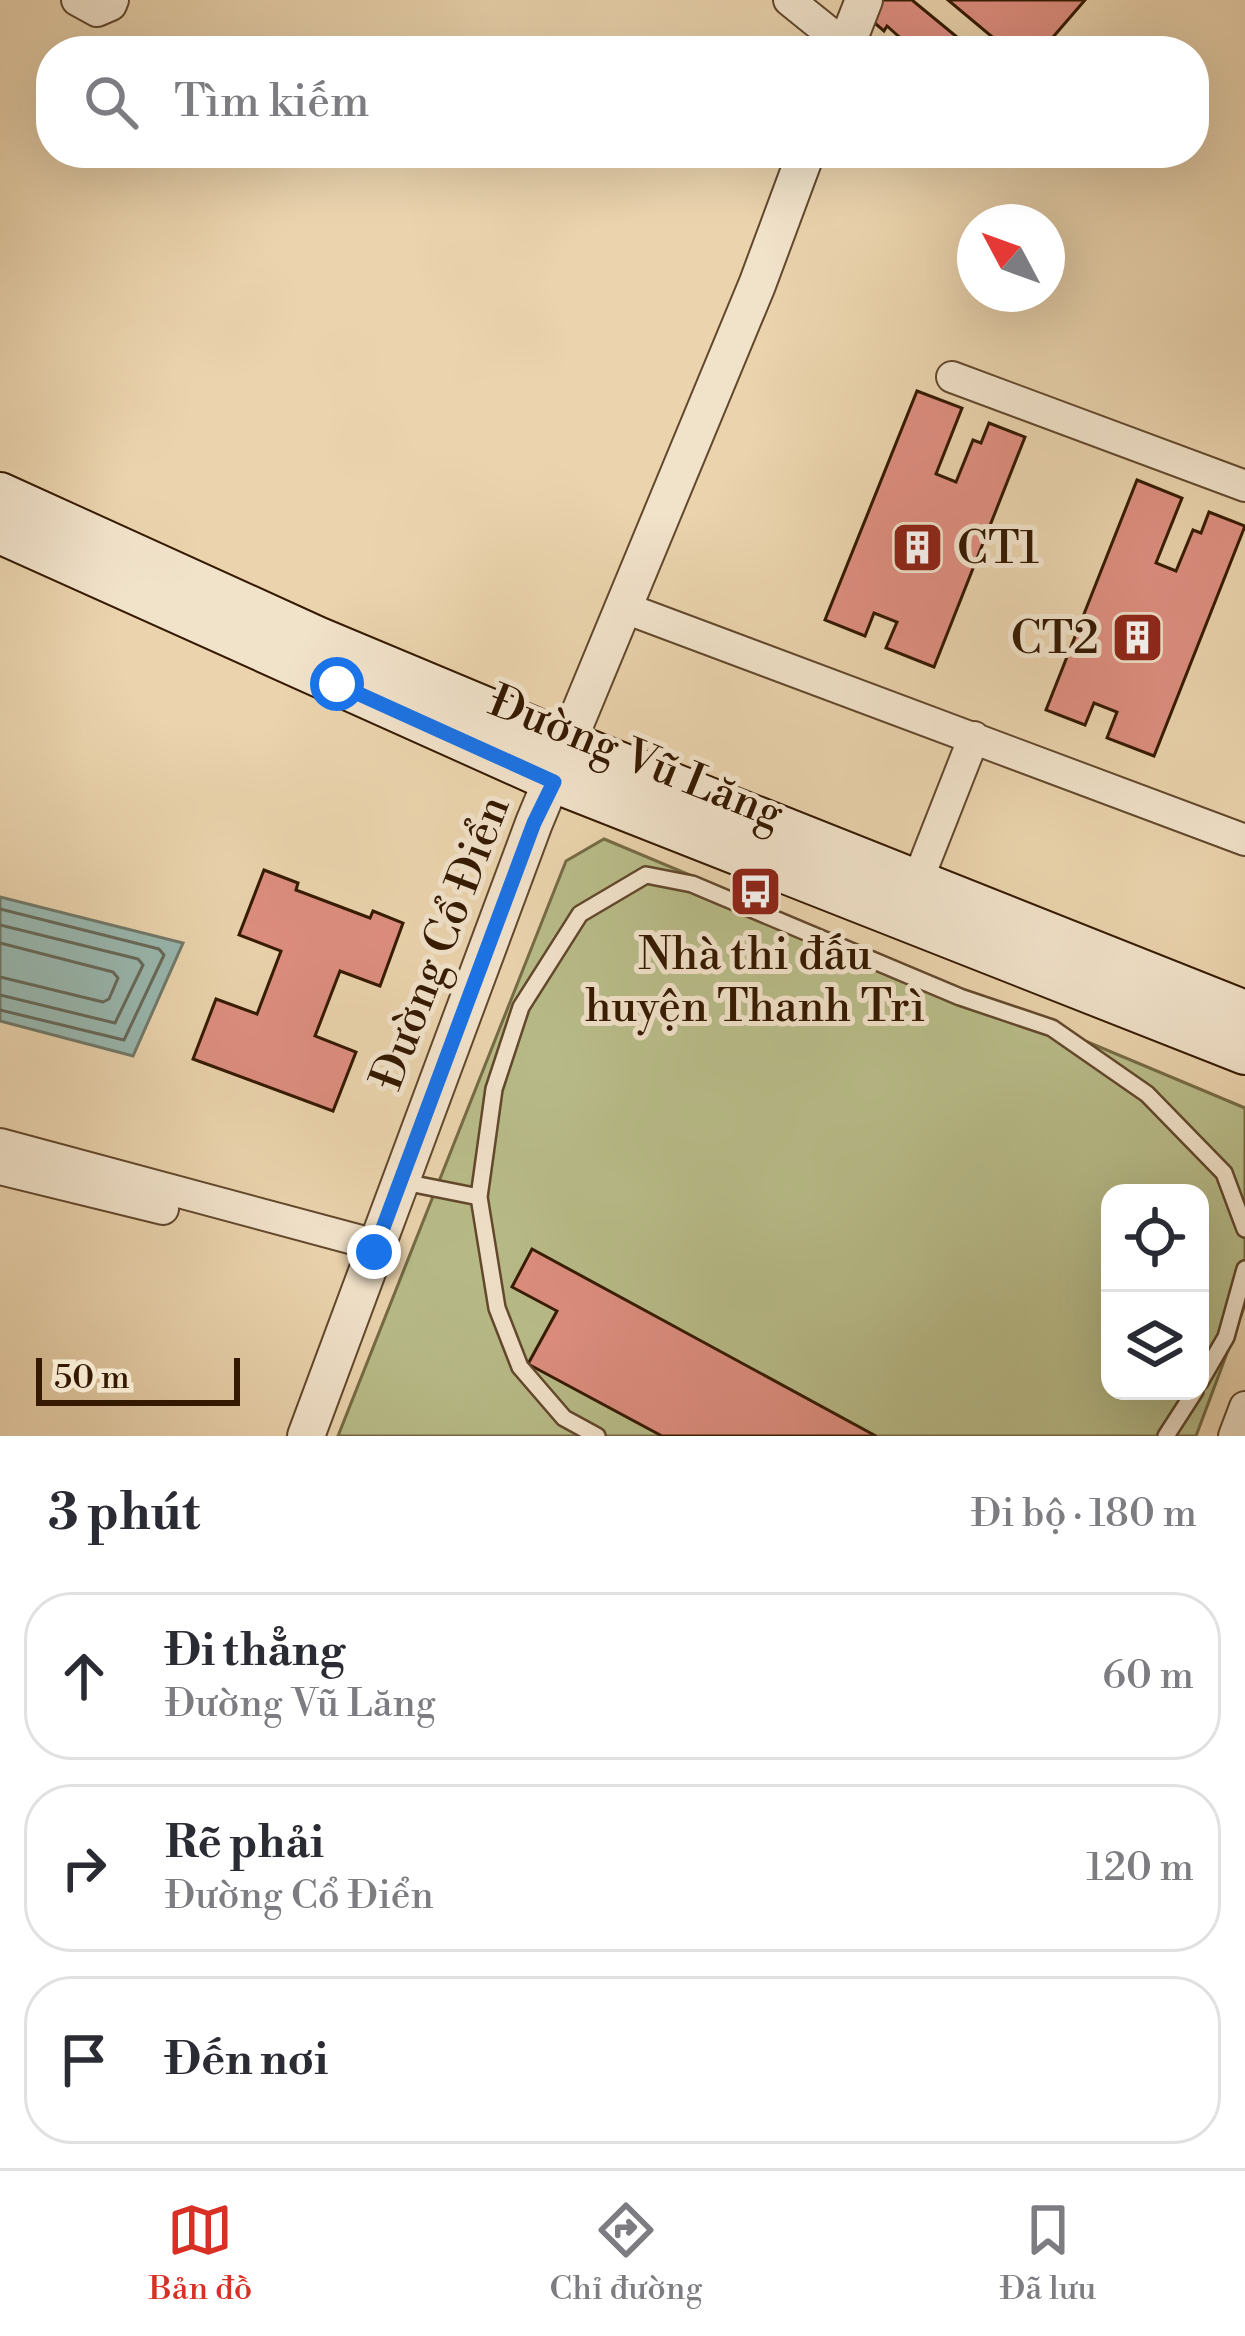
<!DOCTYPE html>
<html lang="vi">
<head>
<meta charset="utf-8">
<style>
  body { margin:0; font-family:"Libre Bodoni",serif; background:#f2f2f3; color:#2b2b33 }
  .controls { position:absolute; right:36px; bottom:36px; display:grid; overflow:hidden; border-radius:24px; box-shadow:0 12px 48px #0002 }
  .controls button { width:108px; height:108px; display:grid; place-items:center; padding:0; border:0; border-bottom:3px solid #e1e1e2; background:#fff; color:#2b2b33; font:60px sans-serif }
  .compass { position:absolute; left:957px; top:204px; width:108px; height:108px; border-radius:50%; background:#fff; box-shadow:0 12px 48px #0002; rotate:311deg }
  .scale { position:absolute; left:36px; bottom:30px; width:204px; box-sizing:border-box; padding-left:12px; border:6px solid #351a01; border-top:0; font-size:33px; line-height:42px; white-space:nowrap; color:#351a01; -webkit-text-stroke:9px #f1e2ca; paint-order:stroke }
  .stop { position:absolute; width:36px; height:36px; margin:-27px; border:9px solid #1a73e8; border-radius:50%; background:#fff }
  .stop.end { background:#1a73e8; border-color:#fff; box-shadow:0 3px 12px #0008 }
  .list { margin:0; padding:0; list-style:none }
  h2 { display:flex; justify-content:space-between; align-items:center; height:156px; margin:0; padding:0 48px; font-size:51px }
  h2 small { font-size:39px; font-weight:400; color:#7c7c81 }
  .list li { display:grid; grid-template-columns:78px 1fr auto; gap:36px; align-items:center; box-sizing:border-box; height:168px; margin:0 24px 24px; padding:0 24px; border:3px solid #e1e1e2; border-radius:48px }
  .list b { display:block; font-size:45px; white-space:nowrap }
  .list p { margin:0; font-size:39px; white-space:nowrap; color:#7c7c81 }
  .list em { font-size:39px; font-style:normal; color:#7c7c81 }
  .icon { flex:none; width:66px; height:66px; fill:none; stroke:currentColor; stroke-width:2; stroke-linecap:round; stroke-linejoin:round }
  .map { position:relative; flex:none; width:1245px; height:1436px; overflow:hidden }
  .search { position:absolute; background:#fff; box-shadow:0 12px 48px #0002; left:36px; right:36px; top:36px; height:132px; display:flex; align-items:center; gap:30px; box-sizing:border-box; padding:0 42px; border-radius:48px; color:#7c7c81; font-size:45px }
  .sheet { height:732px; background:#fff }
  nav { display:flex; justify-content:space-around; align-items:center; box-sizing:border-box; height:168px; border-top:3px solid #e1e1e2; background:#fff; font-size:33px; color:#7c7c81 }
  nav a { display:grid; justify-items:center; gap:6px }
  nav .on { color:#d93025 }
  .map>svg:first-child { display:block }
  .green { fill:#b8bc89; stroke:#766b45; stroke-width:3; fill-rule:evenodd }
  .water { fill:#98b7af; stroke:#707869; stroke-width:3 }
  .lines { fill:none; stroke-linecap:round; stroke-linejoin:round }
  .shore { stroke:#666858; stroke-width:3 }
  .building { fill:#de8e80; stroke:#351a01; stroke-width:3 }
  .service-casing { stroke:#62482c; stroke-width:20 }
  .minor-casing { stroke:#62482c; stroke-width:34 }
  .tertiary-casing { stroke:#62482c; stroke-width:40 }
  .secondary-casing { stroke:#351a01; stroke-width:46 }
  .service { stroke:#f1e2ca; stroke-width:15 }
  .minor { stroke:#f1e2ca; stroke-width:30 }
  .tertiary { stroke:#f1e2ca; stroke-width:36 }
  .secondary { stroke:#f1e2ca; stroke-width:42 }
  .route { stroke:#1a73e8; stroke-width:15 }
  .labels { text-anchor:middle; stroke-width:10; stroke-linejoin:round; paint-order:stroke }
  .poi-label { font-size:45px; fill:#351a01; stroke:#f1e2ca; text-anchor:start }
  .street-label { font-size:45px; fill:#351a01; stroke:#f1e2ca }
</style>
</head>
<body>
<div class="map">
<svg width="1245" height="1436" viewBox="0 0 1245 1436">
  <rect width="100%" height="100%" fill="#ead3ad"/>
  <filter id="stains"><feTurbulence type="fractalNoise" baseFrequency=".00167" numOctaves="4"/><feColorMatrix values="0 0 0 0 .2 0 0 0 0 .09 0 0 0 0 .02 0 0 0 .5 -.17"/></filter>
  <radialGradient id="worn" r=".72"><stop offset=".6" stop-color="#630" stop-opacity="0"/><stop offset="1" stop-color="#630" stop-opacity=".3"/></radialGradient>
  <path class="green" d="M604,839L1245,1108V1305L1196,1436H338L566,861ZM1110,1193H1200V1391H1110Z"/>
  <path class="water" d="M0,897L183,943L133,1056L0,1021Z"/>
  <g class="lines">
    <path class="shore" d="M0,909L159,949L164,955L124,1040L0,1010
      M0,925L138,959L143,965L115,1023L0,995
      M0,943L113,972L118,978L109,999L103,1002L0,977"/>
  </g>
  <path class="building" d="M875,0H912L974,51H915L887,26L884,31L864,14Z
    M948,0H1085L1041,51L1025,40L1015,51H1009Z
    M917,391L962,408L936,474L956,482L973,440L981,443L989,423L1025,437L934,667L886,648L897,622L874,613L865,636L825,620Z
    M1137,480L1182,498L1156,563L1176,571L1193,530L1201,533L1209,512L1245,526L1154,756L1107,738L1117,712L1094,703L1085,725L1046,710Z
    M264,870L298,883L296,890L370,918L373,911L403,923L380,986L340,971L315,1036L356,1052L333,1111L193,1059L216,999L257,1014L281,951L239,935Z
    M532,1249L876,1436H662L528,1364L557,1311L512,1287Z"/>
  <g class="lines">
    <defs>
      <path id="service" d="M399,1181L479,1197
        M1200,1382L1226,1337L1245,1269
        M597,1436L564,1418L520,1367L497,1308L479,1197L494,1089L521,1007L580,914L646,875L692,884L960,997L1052,1028L1147,1094L1224,1173L1245,1229
        M1166,1436L1195,1391"/>
      <path id="minor" d="M77,0L97,11L111,5L113,0
        M789,0L846,46
        M952,377L1245,486
        M625,608L1245,840
        M917,882L974,737
        M0,1144L376,1245
        M0,1169L163,1209
        M1234,1436L1245,1407"/>
      <path id="tertiary" d="M844,51L864,0
        M306,1436L534,823L757,285L806,153"/>
      <path id="secondary" d="M0,494L317,638L568,743L1245,1012
        M0,532L554,781L1245,1053"/>
    </defs>
    <use href="#service" class="service-casing"/>
    <use href="#minor" class="minor-casing"/>
    <use href="#tertiary" class="tertiary-casing"/>
    <use href="#secondary" class="secondary-casing"/>
    <use href="#service" class="service"/>
    <use href="#minor" class="minor"/>
    <use href="#tertiary" class="tertiary"/>
    <use href="#secondary" class="secondary"/>
  </g>
  <g class="lines">
    <path class="route" d="M337,684L554,782L534,823L374,1252"/>
  </g>
  <defs>
    <symbol id="building-square" viewBox="-11 -11 22 22"><rect x="-9" y="-9" width="18" height="18" rx="4" fill="#8f2418" stroke="#f1e2ca"/><path d="M-4-6H4V6H1V3H-1V6H-4ZM-2.5-4.3h1.7v1.8h-1.7ZM.8-4.3h1.7v1.8H.8ZM-2.5-1h1.7V.8h-1.7ZM.8-1h1.7V.8H.8Z" fill="#fff"/></symbol>
    <symbol id="bus-square" viewBox="-11 -11 22 22"><rect x="-9" y="-9" width="18" height="18" rx="4" fill="#8f2418" stroke="#f1e2ca"/><path d="M-5-6H5V4H4V6H2V4H-2V6H-4V4H-5ZM-3.5-4V0h7V-4ZM-3.5 1.2v1.5H-2V1.2ZM2 1.2v1.5H3.5V1.2Z" fill="#fff"/></symbol>
  </defs>
  <g fill-rule="evenodd">
    <use href="#building-square" x="888" y="518" width="59" height="59"/>
    <use href="#building-square" x="1108" y="608" width="59" height="59"/>
    <use href="#bus-square" x="726" y="862" width="59" height="59"/>
  </g>
  <g class="labels">
    <g class="poi-label">
      <text x="957" y="563">CT1</text>
      <text x="1099" y="653" text-anchor="end">CT2</text>
      <text x="755" y="969" text-anchor="middle">Nhà thi đấu<tspan x="755" dy="52">huyện Thanh Trì</tspan></text>
    </g>
    <g class="street-label">
      <text transform="translate(637 756) rotate(22)" y="16">Đường Vũ Lăng</text>
      <text transform="translate(439 942) rotate(-69)" y="16">Đường Cổ Điển</text>
    </g>
  </g>
  <rect width="100%" height="100%" filter="url(#stains)"/>
  <rect width="100%" height="100%" fill="url(#worn)"/>
</svg>
<div class="controls">
<button><svg class="icon" aria-label="locate" viewBox="0 0 24 24"><circle cx="12" cy="12" r="6"/><path d="M12 2v4M12 18v4M2 12h4M18 12h4"/></svg></button>
<button><svg class="icon" aria-label="layers" viewBox="0 0 24 24"><path d="M12 4l9 5-9 5-9-5zM3 14l9 5 9-5"/></svg></button>
</div>
<svg class="compass" viewBox="-18 -18 36 36"><path d="M0-13l5 13h-10z" fill="#e53935"/><path d="M0 13l5-13h-10z" fill="#7c7c81"/></svg>
<div class="scale">50 m</div>
<div class="stop" style="left:337px;top:684px"></div>
<div class="stop end" style="left:374px;top:1252px"></div>
<div class="search"><svg class="icon" aria-label="search" viewBox="0 0 24 24"><circle cx="10" cy="10" r="6"/><path d="M15 15l6 6"/></svg>Tìm kiếm</div>
</div>
<section class="sheet">
<h2>3 phút<small>Đi bộ · 180 m</small></h2>
<ul class="list">
<li><svg class="icon" aria-label="ahead" viewBox="0 0 24 24"><path d="M12 20V5M6 11l6-6 6 6"/></svg><div><b>Đi thẳng</b><p>Đường Vũ Lăng</p></div><em>60 m</em></li>
<li><svg class="icon" aria-label="right" viewBox="0 0 24 24"><path d="M7 20v-9h11M14 6l5 5-5 5"/></svg><div><b>Rẽ phải</b><p>Đường Cổ Điển</p></div><em>120 m</em></li>
<li><svg class="icon" aria-label="arrive" viewBox="0 0 24 24"><path d="M6 21V4h12l-3 4 3 4H6"/></svg><div><b>Đến nơi</b></div></li>
</ul>
</section>
<nav>
<a class="on"><svg class="icon" aria-label="map" viewBox="0 0 24 24"><path d="M3 6l6-2 6 2 6-2v14l-6 2-6-2-6 2zM9 4v14M15 6v14"/></svg>Bản đồ</a>
<a><svg class="icon" aria-label="directions" viewBox="0 0 24 24"><path d="M12 3l9 9-9 9-9-9zM9 14v-3h6M13 9l2 2-2 2"/></svg>Chỉ đường</a>
<a><svg class="icon" aria-label="saved" viewBox="0 0 24 24"><path d="M7 4h10v16l-5-4-5 4z"/></svg>Đã lưu</a>
</nav>
</body>
</html>
